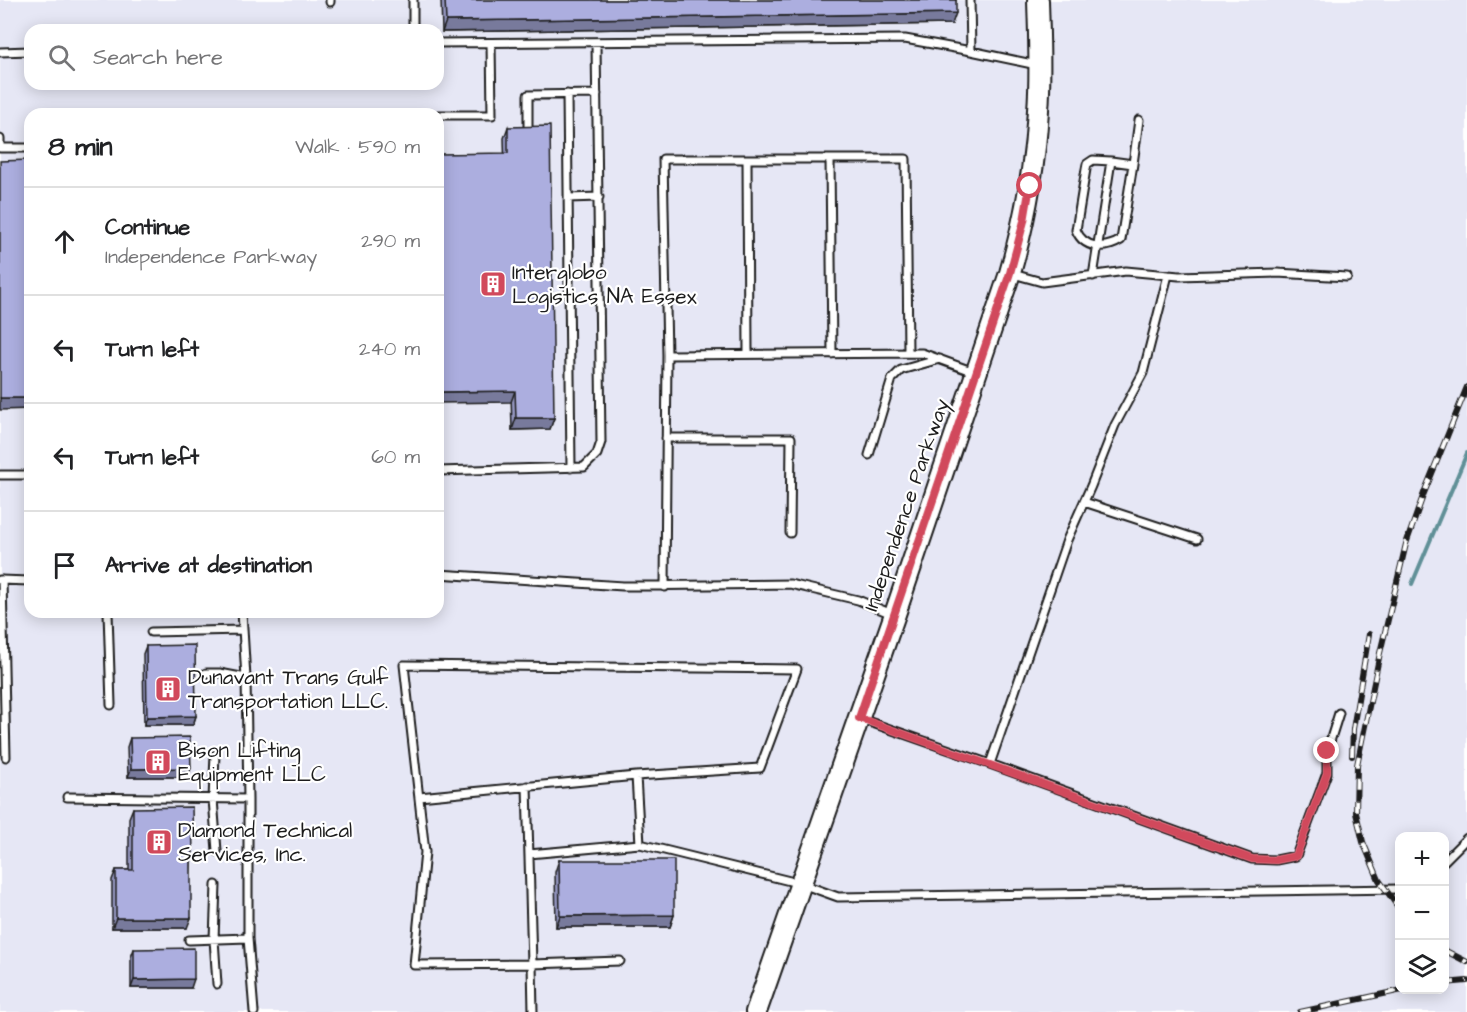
<!DOCTYPE html>
<html lang="en">
<head>
<meta charset="utf-8">
<style>
  body { margin:0; font-family:"Architects Daughter",sans-serif; background:#f6f6f6; color:#202124 }
  .controls { position:absolute; right:18px; bottom:18px; display:grid; overflow:hidden; border-radius:12px; box-shadow:0 3px 15px #0003 }
  .controls button { width:54px; height:54px; display:grid; place-items:center; padding:0; border:0; border-bottom:2px solid #e0e0e0; background:#fff; color:#202124; font:30px sans-serif }
  .stop { position:absolute; width:18px; height:18px; margin:-14px; border:4px solid #d1495b; border-radius:50%; background:#fff }
  .stop.end { background:#d1495b; border-color:#fff; box-shadow:0 2px 6px #0008 }
  .list { margin:0; padding:0; list-style:none }
  h2 { display:flex; justify-content:space-between; align-items:center; height:78px; margin:0; padding:0 24px; font-size:26px }
  h2 small { font-size:20px; font-weight:400; color:#757577 }
  .list li { display:grid; grid-template-columns:39px 1fr auto; gap:18px; align-items:center; box-sizing:border-box; height:108px; padding:0 24px; border-top:2px solid #e0e0e0 }
  .list b { display:block; font-size:22px; white-space:nowrap }
  .list p { margin:0; font-size:20px; white-space:nowrap; color:#757577 }
  .list em { font-size:20px; font-style:normal; color:#757577 }
  .icon { flex:none; width:33px; height:33px; fill:none; stroke:currentColor; stroke-width:2; stroke-linecap:round; stroke-linejoin:round }
  .map { position:relative; flex:none; width:1467px; height:1012px; overflow:hidden }
  .search { position:absolute; background:#fff; box-shadow:0 3px 15px #0003; left:24px; top:24px; width:420px; height:66px; display:flex; align-items:center; gap:15px; box-sizing:border-box; padding:0 21px; border-radius:18px; color:#757577; font-size:22px }
  .panel { position:absolute; background:#fff; box-shadow:0 3px 15px #0003; left:24px; top:108px; width:420px; height:510px; border-radius:18px }
  .map>svg:first-child { display:block }
  .built { fill:#e6e7f5; fill-rule:evenodd }
  .lines { fill:none; stroke-linecap:round; stroke-linejoin:round }
  .stream { stroke:#609097; stroke-width:4 }
  .service-casing { stroke:#1c1c1c; stroke-width:11 }
  .secondary-casing { stroke:#1c1c1c; stroke-width:24 }
  .service { stroke:#fff; stroke-width:7 }
  .secondary { stroke:#fff; stroke-width:20 }
  .rail-casing { stroke:#1c1c1c; stroke-width:6 }
  .rail { stroke:#fff; stroke-width:4; stroke-dasharray:11; stroke-linecap:butt }
  .wall { fill:#9496c0; stroke:#1c1c1c; stroke-width:1.5 }
  .shaded-wall { fill:#787a9c; stroke:#1c1c1c; stroke-width:1.5 }
  .building { fill:#acaedf; stroke:#1c1c1c; stroke-width:1.5 }
  .route { stroke:#d1495b; stroke-width:8 }
  .labels { text-anchor:middle; stroke-width:4.5; stroke-linejoin:round; paint-order:stroke }
  .poi-label { font-size:21px; fill:#1c1c1c; stroke:#fff; text-anchor:start }
  .street-label { font-size:21px; fill:#1c1c1c; stroke:#fff }
</style>
</head>
<body>
<div class="map">
<svg width="1467" height="1012" viewBox="0 0 1467 1012">
  <rect width="100%" height="100%" fill="#fff"/>
  <filter id="ink" filterUnits="userSpaceOnUse"><feTurbulence type="fractalNoise" baseFrequency=".0167" numOctaves="2"/><feDisplacementMap in="SourceGraphic" scale="12" xChannelSelector="R" yChannelSelector="G"/><feConvolveMatrix kernelMatrix="1 2 1 2 8 2 1 2 1" color-interpolation-filters="sRGB"/></filter>
  <g filter="url(#ink)">
    <path class="built" d="M0,0H1467V1012H0ZM30,30H438V84H30ZM30,114H438V612H30ZM1400,836H1444V990H1400Z"/>
    <g class="lines">
      <path class="stream" d="M1412,584L1467,453"/>
      <defs>
        <path id="service" d="M330,0V2
          M413,0V30
          M970,0L971,51
          M438,43L905,39L971,51L1037,65
          M0,52L30,51
          M567,94L571,468
          M438,115H492L491,43
          M528,130V95L597,94
          M0,139V148H30
          M747,159L748,354
          M830,159L832,354
          M1111,161L1093,160L1087,164L1086,169L1076,230C1084,249 1105,250 1121,240L1133,164
          M568,198L599,197
          M1013,274L1042,282L1126,271L1179,276L1277,273L1347,277
          M1093,276L1111,161L1133,164L1139,120
          M667,355L922,353L974,372
          M666,438H791L790,533
          M869,455L892,379L901,370L940,359
          M438,471L584,467L597,454L601,442L596,43
          M0,475H30
          M1084,502L1197,539
          M438,574L623,586L790,584L858,600L892,614
          M0,580L30,581
          M2,580L6,757
          M665,587L667,355L663,159H906L908,353
          M108,612L111,705
          M242,612L246,678
          M151,632L243,630
          M206,673H220L246,678L248,799
          M861,719L990,764L1067,540L1091,486L1115,425L1143,373L1168,275
          M215,755L213,799L217,851
          M990,764L1252,859L1276,860L1296,856L1327,773V751L1339,713
          M527,786L532,964L620,961
          M67,797L248,799V938
          M419,797L636,776
          M529,854L640,844
          M1444,861L1467,838
          M216,885L214,939L217,984
          M189,940L248,938L254,1012
          M533,1012L532,964L414,965L425,852L404,665L797,669L760,768L636,776L640,844L802,884L838,897L1400,889"/>
        <path id="secondary" d="M756,1012L895,614L1010,273C1025,220 1035,166 1038,110C1041,74 1039,37 1038,0"/>
      </defs>
      <use href="#service" class="service-casing"/>
      <use href="#secondary" class="secondary-casing"/>
      <use href="#service" class="service"/>
      <use href="#secondary" class="secondary"/>
      <defs>
        <path id="rail" d="M1352,756L1353,729L1369,634
          M1400,910L1379,880L1363,842L1356,813L1357,765L1380,653L1406,544L1424,493L1467,387
          M1444,950L1467,962
          M1444,983L1467,981
          M1300,1012L1402,990"/>
      </defs>
      <use href="#rail" class="rail-casing"/>
      <use href="#rail" class="rail"/>
    </g>
    <path class="wall" d="M441,0H956L952,24L442,32Z
      M508,127L554,418L550,429L512,430L504,138Z
      M146,646L196,716L193,725H144L143,654Z
      M130,738L188,777H128L127,747Z
      M133,808L193,856L191,862L187,928H112V880L116,870H129V818Z
      M559,860L674,915L670,927H556L555,872Z
      M134,949L191,988H131V957Z"/>
    <path class="shaded-wall" d="M956,13L952,24L442,32L446,21Z
      M515,391L511,402L438,403V392Z
      M0,398H30V409L0,410Z
      M516,418H554L550,429L512,430Z
      M196,716L193,725H144L147,717Z
      M191,768L188,777H128L131,769Z
      M674,915L670,927H556L560,916Z
      M116,918H191L187,928H112Z
      M194,979L191,988H131L134,980Z"/>
    <path class="building" d="M445,0H956V13L446,21Z
      M550,126L554,418H516L515,391L438,392V154L508,153V127Z
      M30,160V398H0V161Z
      M195,645L196,716L147,717L146,646Z
      M190,737L191,768L131,769L130,738Z
      M192,807L193,856H191V918H116V870H133V808Z
      M559,860H674V915L560,916Z
      M194,948V979L134,980V949Z"/>
  </g>
  <g class="lines" filter="url(#ink)">
    <path class="route" d="M1030,186L1024,221L1010,273L859,718L1252,859L1276,860L1296,856L1327,773V751"/>
  </g>
  <defs>
    <symbol id="building-square" viewBox="-11 -11 22 22"><rect x="-9" y="-9" width="18" height="18" rx="4" fill="#d1495b" stroke="#fff"/><path d="M-4-6H4V6H1V3H-1V6H-4ZM-2.5-4.3h1.7v1.8h-1.7ZM.8-4.3h1.7v1.8H.8ZM-2.5-1h1.7V.8h-1.7ZM.8-1h1.7V.8H.8Z" fill="#fff"/></symbol>
  </defs>
  <g fill-rule="evenodd">
    <use href="#building-square" x="478" y="269" width="30" height="30"/>
    <use href="#building-square" x="153" y="674" width="30" height="30"/>
    <use href="#building-square" x="143" y="747" width="30" height="30"/>
    <use href="#building-square" x="144" y="827" width="30" height="30"/>
  </g>
  <g class="labels">
    <g class="poi-label">
      <text x="512" y="279">Interglobo<tspan x="512" dy="24">Logistics NA Essex</tspan></text>
      <text x="188" y="684">Dunavant Trans Gulf<tspan x="188" dy="24">Transportation LLC.</tspan></text>
      <text x="178" y="757">Bison Lifting<tspan x="178" dy="24">Equipment LLC</tspan></text>
      <text x="178" y="837">Diamond Technical<tspan x="178" dy="24">Services, Inc.</tspan></text>
    </g>
    <g class="street-label">
      <text transform="translate(906 505) rotate(-71)" y="7">Independence Parkway</text>
    </g>
  </g>
</svg>
<div class="controls">
<button>+</button>
<button>−</button>
<button><svg class="icon" aria-label="layers" viewBox="0 0 24 24"><path d="M12 4l9 5-9 5-9-5zM3 14l9 5 9-5"/></svg></button>
</div>
<div class="stop" style="left:1030px;top:186px"></div>
<div class="stop end" style="left:1327px;top:751px"></div>
<div class="search"><svg class="icon" aria-label="search" viewBox="0 0 24 24"><circle cx="10" cy="10" r="6"/><path d="M15 15l6 6"/></svg>Search here</div>
<section class="panel">
<h2>8 min<small>Walk · 590 m</small></h2>
<ul class="list">
<li><svg class="icon" aria-label="ahead" viewBox="0 0 24 24"><path d="M12 20V5M6 11l6-6 6 6"/></svg><div><b>Continue</b><p>Independence Parkway</p></div><em>290 m</em></li>
<li><svg class="icon" aria-label="left" viewBox="0 0 24 24"><path d="M17 20v-9H6M10 6l-5 5 5 5"/></svg><div><b>Turn left</b></div><em>240 m</em></li>
<li><svg class="icon" aria-label="left" viewBox="0 0 24 24"><path d="M17 20v-9H6M10 6l-5 5 5 5"/></svg><div><b>Turn left</b></div><em>60 m</em></li>
<li><svg class="icon" aria-label="arrive" viewBox="0 0 24 24"><path d="M6 21V4h12l-3 4 3 4H6"/></svg><div><b>Arrive at destination</b></div></li>
</ul>
</section>
</div>
</body>
</html>
